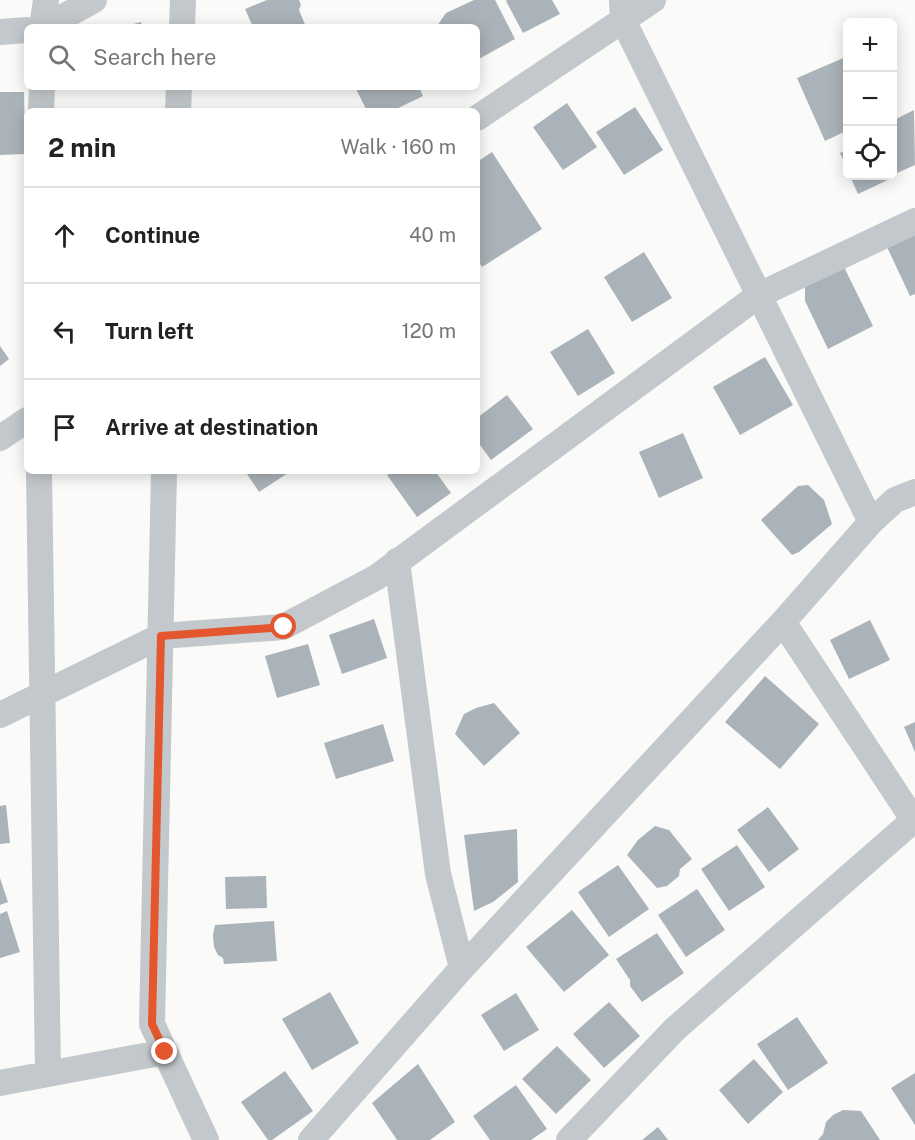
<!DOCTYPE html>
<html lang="en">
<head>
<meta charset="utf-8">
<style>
  body { margin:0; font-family:"Public Sans",sans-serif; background:#f6f6f6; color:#222 }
  .controls { position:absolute; right:18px; top:18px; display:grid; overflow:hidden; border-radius:9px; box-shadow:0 3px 15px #0003 }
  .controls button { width:54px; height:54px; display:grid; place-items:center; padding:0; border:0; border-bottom:2px solid #e0e0e0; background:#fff; color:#222; font:30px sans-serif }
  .stop { position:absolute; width:18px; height:18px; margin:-14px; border:4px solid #e4572e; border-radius:50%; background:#fff }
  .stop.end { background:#e4572e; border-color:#fff; box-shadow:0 2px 6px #0008 }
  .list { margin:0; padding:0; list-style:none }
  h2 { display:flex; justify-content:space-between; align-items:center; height:78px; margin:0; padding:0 24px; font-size:26px }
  h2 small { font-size:20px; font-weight:400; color:#767676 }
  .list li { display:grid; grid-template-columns:39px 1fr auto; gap:18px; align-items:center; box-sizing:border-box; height:96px; padding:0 24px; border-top:2px solid #e0e0e0 }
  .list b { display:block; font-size:22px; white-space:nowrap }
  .list em { font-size:20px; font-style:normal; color:#767676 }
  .icon { flex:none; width:33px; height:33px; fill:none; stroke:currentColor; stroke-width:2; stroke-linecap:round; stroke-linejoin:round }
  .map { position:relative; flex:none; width:915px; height:1140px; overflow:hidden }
  .search { position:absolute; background:#fff; box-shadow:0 3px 15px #0003; left:24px; top:24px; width:456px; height:66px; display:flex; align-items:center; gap:15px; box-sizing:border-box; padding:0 21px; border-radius:9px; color:#767676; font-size:22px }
  .panel { position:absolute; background:#fff; box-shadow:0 3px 15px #0003; left:24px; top:108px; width:456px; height:366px; border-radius:9px }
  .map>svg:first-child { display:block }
  .building { fill:#aab3b9 }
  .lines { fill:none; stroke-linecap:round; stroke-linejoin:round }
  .street { stroke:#c3c8cc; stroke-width:26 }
  .route { stroke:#e4572e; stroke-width:8 }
</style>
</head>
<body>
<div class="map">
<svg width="915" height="1140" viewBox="0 0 915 1140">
  <rect width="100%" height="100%" fill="#fafaf8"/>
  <path class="building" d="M267,0H299L301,5L299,10L306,27H253L245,9Z
    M474,0H495L515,39L477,60V27H438L437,26L446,13Z
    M507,0H552L560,14L523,33L506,1Z
    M141,22L142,27H126V26Z
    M848,56V130L825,141L797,78Z
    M355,87H419L423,96L392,111H367Z
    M0,92H24L25,154L0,155Z
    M567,103L597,147L563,170L533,127Z
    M635,107L663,150L624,175L596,132Z
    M914,110L915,165L897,173L892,165V121Z
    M848,149V170L840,153Z
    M492,152L542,229L482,267L477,259V162Z
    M850,176H893L894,177L858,194Z
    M915,234V294L910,296L887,247Z
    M644,252L672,298L632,322L604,277Z
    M844,267L873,326L828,349L805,301V286Z
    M588,329L615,373L578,396L550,352Z
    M0,346L9,359L0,366Z
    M765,357L793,405L740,435L713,387Z
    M507,395L533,429L491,460L477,441V418Z
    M683,433L703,478L659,498L639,452Z
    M245,471H291L259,492Z
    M393,471H435L451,493L417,517L387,475Z
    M808,485L824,500L832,524L799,552L792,555L761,520L798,486Z
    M374,619L387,658L342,674L329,635Z
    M870,620L890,660L849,679L830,640Z
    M308,644L320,685L277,698L265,656Z
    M765,676L819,724L780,769L725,722Z
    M494,703L520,733L484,766L455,734L464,714L476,708Z
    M915,722V752L904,727Z
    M383,724L394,761L336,779L324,743Z
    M6,805L10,843L0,844V806Z
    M768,807L799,849L769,872L737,830Z
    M655,826L669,830L692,859L680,869L679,876L667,886L657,888L627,855L638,840Z
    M517,829L518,882L493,902L474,911L464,835Z
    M737,845L765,887L729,911L701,869Z
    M618,865L649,909L609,937L578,892Z
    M266,876L267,908L226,909L225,877Z
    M0,878L8,902L0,905Z
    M697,889L725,930L686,957L658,915Z
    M572,910L609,955L564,992L526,947Z
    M7,911L20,952L0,958V914Z
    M274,921L277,961L224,964L223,958L218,955L214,947L213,935L215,925Z
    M657,933L684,973L642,1002L630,986V980L616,959Z
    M330,992L359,1043L312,1070L282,1019Z
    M516,993L539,1030L504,1051L481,1015Z
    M609,1002L640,1036L604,1068L573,1034Z
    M797,1017L828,1063L788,1090L757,1044Z
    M557,1046L591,1080L556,1114L522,1079Z
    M754,1059L783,1092L748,1124L719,1090Z
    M418,1064L455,1122L430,1140H397L372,1103Z
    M285,1071L313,1111L272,1140H268L241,1102Z
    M915,1073V1125L891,1088Z
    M516,1085L547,1129L531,1140H490L473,1116Z
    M843,1110L861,1111L880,1140H818L823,1134L826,1122L833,1115Z
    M658,1127L668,1140H642Z"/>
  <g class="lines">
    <path class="street" d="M622,0L623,20L871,522
      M42,27L46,0
      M45,27L94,0
      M182,27L183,0
      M0,32L27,30
      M41,111L42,87
      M178,111L179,87
      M477,118L653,0
      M0,438L27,420
      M39,471L48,1074
      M164,471L152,1024L206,1140
      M397,561L438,874L462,968
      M783,622L915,822
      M0,715L161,636L283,627L377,577L759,295L915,221
      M0,1083L165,1052
      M311,1140L462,968L783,622L871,522L895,500L915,492
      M569,1140L675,1029L915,819"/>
  </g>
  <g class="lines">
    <path class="route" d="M165,1052L152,1024L161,636L284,627"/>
  </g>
</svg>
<div class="controls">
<button>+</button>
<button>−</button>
<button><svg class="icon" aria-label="locate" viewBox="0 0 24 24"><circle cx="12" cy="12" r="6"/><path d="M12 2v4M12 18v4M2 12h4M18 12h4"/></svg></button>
</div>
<div class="stop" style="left:284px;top:627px"></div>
<div class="stop end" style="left:165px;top:1052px"></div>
<div class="search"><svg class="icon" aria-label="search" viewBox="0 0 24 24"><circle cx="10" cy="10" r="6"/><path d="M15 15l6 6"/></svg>Search here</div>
<section class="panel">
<h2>2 min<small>Walk · 160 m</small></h2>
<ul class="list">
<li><svg class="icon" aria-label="ahead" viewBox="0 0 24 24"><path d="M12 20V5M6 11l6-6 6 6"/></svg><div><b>Continue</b></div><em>40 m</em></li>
<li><svg class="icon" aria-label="left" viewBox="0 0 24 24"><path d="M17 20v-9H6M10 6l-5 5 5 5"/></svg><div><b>Turn left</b></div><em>120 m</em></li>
<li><svg class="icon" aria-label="arrive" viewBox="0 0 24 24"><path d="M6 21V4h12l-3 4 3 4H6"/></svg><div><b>Arrive at destination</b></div></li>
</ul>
</section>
</div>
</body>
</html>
